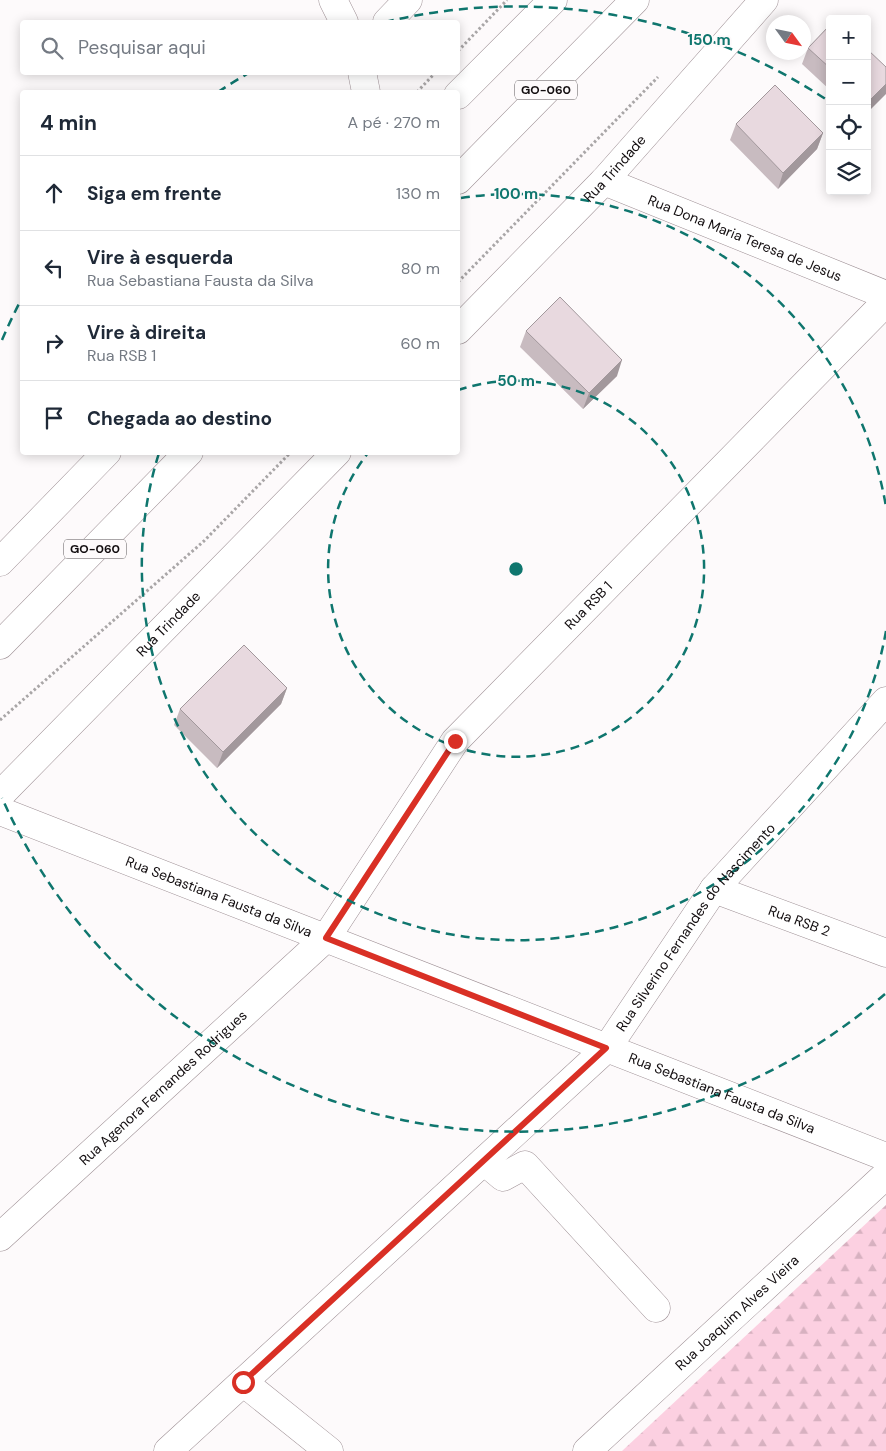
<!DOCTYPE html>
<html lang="pt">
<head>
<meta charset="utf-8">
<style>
  body { margin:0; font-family:"DM Sans",sans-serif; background:#f6f6f7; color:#1f2937 }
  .controls { position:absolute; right:15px; top:15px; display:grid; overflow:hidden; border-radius:5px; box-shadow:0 2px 12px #0003 }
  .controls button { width:45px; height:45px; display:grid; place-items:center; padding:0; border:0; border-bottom:1px solid #e0e1e3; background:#fff; color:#1f2937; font:25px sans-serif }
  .compass { position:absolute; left:766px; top:15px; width:45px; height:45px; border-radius:50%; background:#fff; box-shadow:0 2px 12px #0003; rotate:123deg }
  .stop { position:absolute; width:15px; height:15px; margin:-11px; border:4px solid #d93025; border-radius:50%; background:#fff }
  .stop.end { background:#d93025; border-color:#fff; box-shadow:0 1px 5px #0008 }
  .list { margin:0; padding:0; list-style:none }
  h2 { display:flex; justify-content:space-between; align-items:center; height:65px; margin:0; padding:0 20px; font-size:21px }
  h2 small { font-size:16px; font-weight:400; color:#747a83 }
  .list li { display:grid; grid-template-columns:32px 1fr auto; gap:15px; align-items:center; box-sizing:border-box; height:75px; padding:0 20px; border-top:1px solid #e0e1e3 }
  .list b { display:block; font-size:19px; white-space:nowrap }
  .list p { margin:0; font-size:16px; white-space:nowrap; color:#747a83 }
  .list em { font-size:16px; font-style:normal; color:#747a83 }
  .icon { flex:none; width:28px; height:28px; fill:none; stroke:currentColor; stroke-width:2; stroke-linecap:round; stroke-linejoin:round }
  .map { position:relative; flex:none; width:886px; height:1451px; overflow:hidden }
  .search { position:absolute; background:#fff; box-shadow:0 2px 12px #0003; left:20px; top:20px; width:440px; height:55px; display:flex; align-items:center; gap:12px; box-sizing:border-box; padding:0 18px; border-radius:5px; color:#747a83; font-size:19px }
  .panel { position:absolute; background:#fff; box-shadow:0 2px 12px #0003; left:20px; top:90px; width:440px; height:365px; border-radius:5px }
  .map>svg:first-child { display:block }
  .forest { fill:url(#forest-firs) }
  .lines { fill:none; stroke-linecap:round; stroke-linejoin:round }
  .minor-casing { stroke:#9e9095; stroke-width:29 }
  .major-casing { stroke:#9e9095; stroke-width:29 }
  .path { stroke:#a9a6a7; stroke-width:3; stroke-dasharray:2.5 2.5; stroke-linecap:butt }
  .minor { stroke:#fff; stroke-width:28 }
  .major { stroke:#fff; stroke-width:28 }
  .wall { fill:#c8bbc0 }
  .shaded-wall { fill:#a2989c }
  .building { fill:#e8d9df; stroke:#a2989c }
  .route { stroke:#d93025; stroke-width:6 }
  .ring { fill:none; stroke:#0f766e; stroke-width:2.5; stroke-dasharray:9 6 }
  .labels { text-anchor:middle; stroke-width:4; stroke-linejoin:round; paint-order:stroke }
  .shield { fill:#fdfafb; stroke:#585456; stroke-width:1 }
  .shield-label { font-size:12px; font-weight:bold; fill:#120d0f }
  .street-label { font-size:14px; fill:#120d0f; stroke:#fdfafb }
  .centre { fill:#0f766e; stroke:#fdfafb; stroke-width:2.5 }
  .ring-label { font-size:15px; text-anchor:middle; font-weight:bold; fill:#0f766e; stroke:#fdfafb; stroke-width:4; stroke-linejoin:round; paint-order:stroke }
</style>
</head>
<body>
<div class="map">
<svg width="886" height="1451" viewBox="0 0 886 1451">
  <defs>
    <pattern id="forest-firs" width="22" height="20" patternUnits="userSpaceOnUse" patternTransform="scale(1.25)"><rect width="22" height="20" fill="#fcd0e1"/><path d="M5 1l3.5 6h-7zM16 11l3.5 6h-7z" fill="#d7b1c0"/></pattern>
  </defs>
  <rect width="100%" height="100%" fill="#fdfafb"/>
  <path class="forest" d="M886,1205V1451H622Z"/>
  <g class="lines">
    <defs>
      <g id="minor">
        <path d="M333,0L344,22"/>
        <path d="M387,22L408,0"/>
        <path d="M362,72L366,92"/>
        <path id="s1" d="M604,181L886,295"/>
        <path id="s2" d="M458,330L604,181L764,0"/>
        <path id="s3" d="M0,795L337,452"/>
        <path id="s4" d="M0,811L886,1157"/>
        <path id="s5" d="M714,889L886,953"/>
        <path d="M484,1161L503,1177L525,1165L656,1308"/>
        <path id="s6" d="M0,1237L326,938L455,741L886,302"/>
        <path d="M243,1382L329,1451"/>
        <path id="s7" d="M168,1451L607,1048L714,889L886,701"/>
        <path id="s8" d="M587,1451L886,1175"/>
      </g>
      <path id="major" d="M458,95L553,0
        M458,180L635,0
        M0,562L107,452
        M0,645L189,452"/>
    </defs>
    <use href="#minor" class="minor-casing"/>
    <use href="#major" class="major-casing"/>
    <path class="path" d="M458,51L507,0
      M417,92L436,72
      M458,282L658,77
      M0,720L204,541L291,452"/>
    <use href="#minor" class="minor"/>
    <use href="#major" class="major"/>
  </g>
  <path class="wall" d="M830,25V90L802,64L808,48Z
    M736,124L823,133L817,149L778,189L730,140Z
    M526,331L617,376L583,409L520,347Z
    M287,688L281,704L217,768L174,725L180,709Z"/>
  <path class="shaded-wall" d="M886,84V94L867,113V103Z
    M823,133L817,149L778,189L783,173Z
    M622,360L617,376L583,409L589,393Z
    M287,688L281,704L217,768L223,752Z"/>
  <path class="building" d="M830,25V68L808,48Z
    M867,49L886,67V84L867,103Z
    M775,85L823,133L783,173L736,124Z
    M560,297L622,360L589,393L526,331Z
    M244,645L287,688L223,752L180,709Z"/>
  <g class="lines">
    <path class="route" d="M243,1382L606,1048L326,938L455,741"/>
  </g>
  <g class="ring">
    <path d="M458 390A188 188 0 1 1 368 453"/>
    <path d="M886 631A375 375 0 1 1 159 453M461 198A375 375 0 0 1 886 507"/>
    <path d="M885 994A563 563 0 0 1 2 798M2 340A563 563 0 0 1 21 300M218 92A563 563 0 0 1 247 74M385 22A563 563 0 0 1 827 100"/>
  </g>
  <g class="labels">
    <g class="shield">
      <rect x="515" y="80.5" width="62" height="19" rx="4"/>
      <rect x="64" y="539.5" width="62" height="19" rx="4"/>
    </g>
    <g class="shield-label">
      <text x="546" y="94">GO-060</text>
      <text x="95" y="553">GO-060</text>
    </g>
    <g class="street-label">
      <text dy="5" stroke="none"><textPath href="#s2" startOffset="225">Rua Trindade</textPath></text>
      <text dy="5" stroke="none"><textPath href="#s1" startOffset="152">Rua Dona Maria Teresa de Jesus</textPath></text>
      <text dy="5" stroke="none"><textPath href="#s6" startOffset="868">Rua RSB 1</textPath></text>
      <text dy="5" stroke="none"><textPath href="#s3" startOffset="240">Rua Trindade</textPath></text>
      <text dy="5" stroke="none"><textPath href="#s4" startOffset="235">Rua Sebastiana Fausta da Silva</textPath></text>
      <text dy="5" stroke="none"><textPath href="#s5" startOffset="91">Rua RSB 2</textPath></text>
      <text dy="5" stroke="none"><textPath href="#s7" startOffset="746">Rua Silverino Fernandes do Nascimento</textPath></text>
      <text dy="5" stroke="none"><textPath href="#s6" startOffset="221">Rua Agenora Fernandes Rodrigues</textPath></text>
      <text dy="5" stroke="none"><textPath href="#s4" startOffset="775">Rua Sebastiana Fausta da Silva</textPath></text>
      <text dy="5" stroke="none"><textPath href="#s8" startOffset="204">Rua Joaquim Alves Vieira</textPath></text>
    </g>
  </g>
  <circle cx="516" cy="569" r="8" class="centre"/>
  <g class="ring-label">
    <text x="709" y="45">150 m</text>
    <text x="516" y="199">100 m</text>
    <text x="516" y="386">50 m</text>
  </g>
</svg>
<div class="controls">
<button>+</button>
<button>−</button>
<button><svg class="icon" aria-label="locate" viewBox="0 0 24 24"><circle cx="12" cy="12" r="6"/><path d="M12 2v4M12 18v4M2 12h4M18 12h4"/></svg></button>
<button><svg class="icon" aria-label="layers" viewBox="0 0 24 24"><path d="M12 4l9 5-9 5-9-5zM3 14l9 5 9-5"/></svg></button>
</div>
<svg class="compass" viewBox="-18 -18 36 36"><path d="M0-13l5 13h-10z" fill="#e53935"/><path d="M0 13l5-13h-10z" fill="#747a83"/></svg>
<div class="stop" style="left:243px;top:1382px"></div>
<div class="stop end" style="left:455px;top:741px"></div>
<div class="search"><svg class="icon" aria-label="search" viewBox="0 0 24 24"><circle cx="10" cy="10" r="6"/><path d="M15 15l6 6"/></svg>Pesquisar aqui</div>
<section class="panel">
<h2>4 min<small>A pé · 270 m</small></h2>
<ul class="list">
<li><svg class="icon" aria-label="ahead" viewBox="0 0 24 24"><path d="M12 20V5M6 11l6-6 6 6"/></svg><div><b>Siga em frente</b></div><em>130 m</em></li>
<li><svg class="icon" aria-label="left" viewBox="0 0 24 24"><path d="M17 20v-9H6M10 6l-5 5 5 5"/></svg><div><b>Vire à esquerda</b><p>Rua Sebastiana Fausta da Silva</p></div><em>80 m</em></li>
<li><svg class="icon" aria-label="right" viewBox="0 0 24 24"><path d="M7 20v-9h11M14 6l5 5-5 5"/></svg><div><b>Vire à direita</b><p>Rua RSB 1</p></div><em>60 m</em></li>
<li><svg class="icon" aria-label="arrive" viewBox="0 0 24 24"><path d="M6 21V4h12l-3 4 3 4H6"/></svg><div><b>Chegada ao destino</b></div></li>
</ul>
</section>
</div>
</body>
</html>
